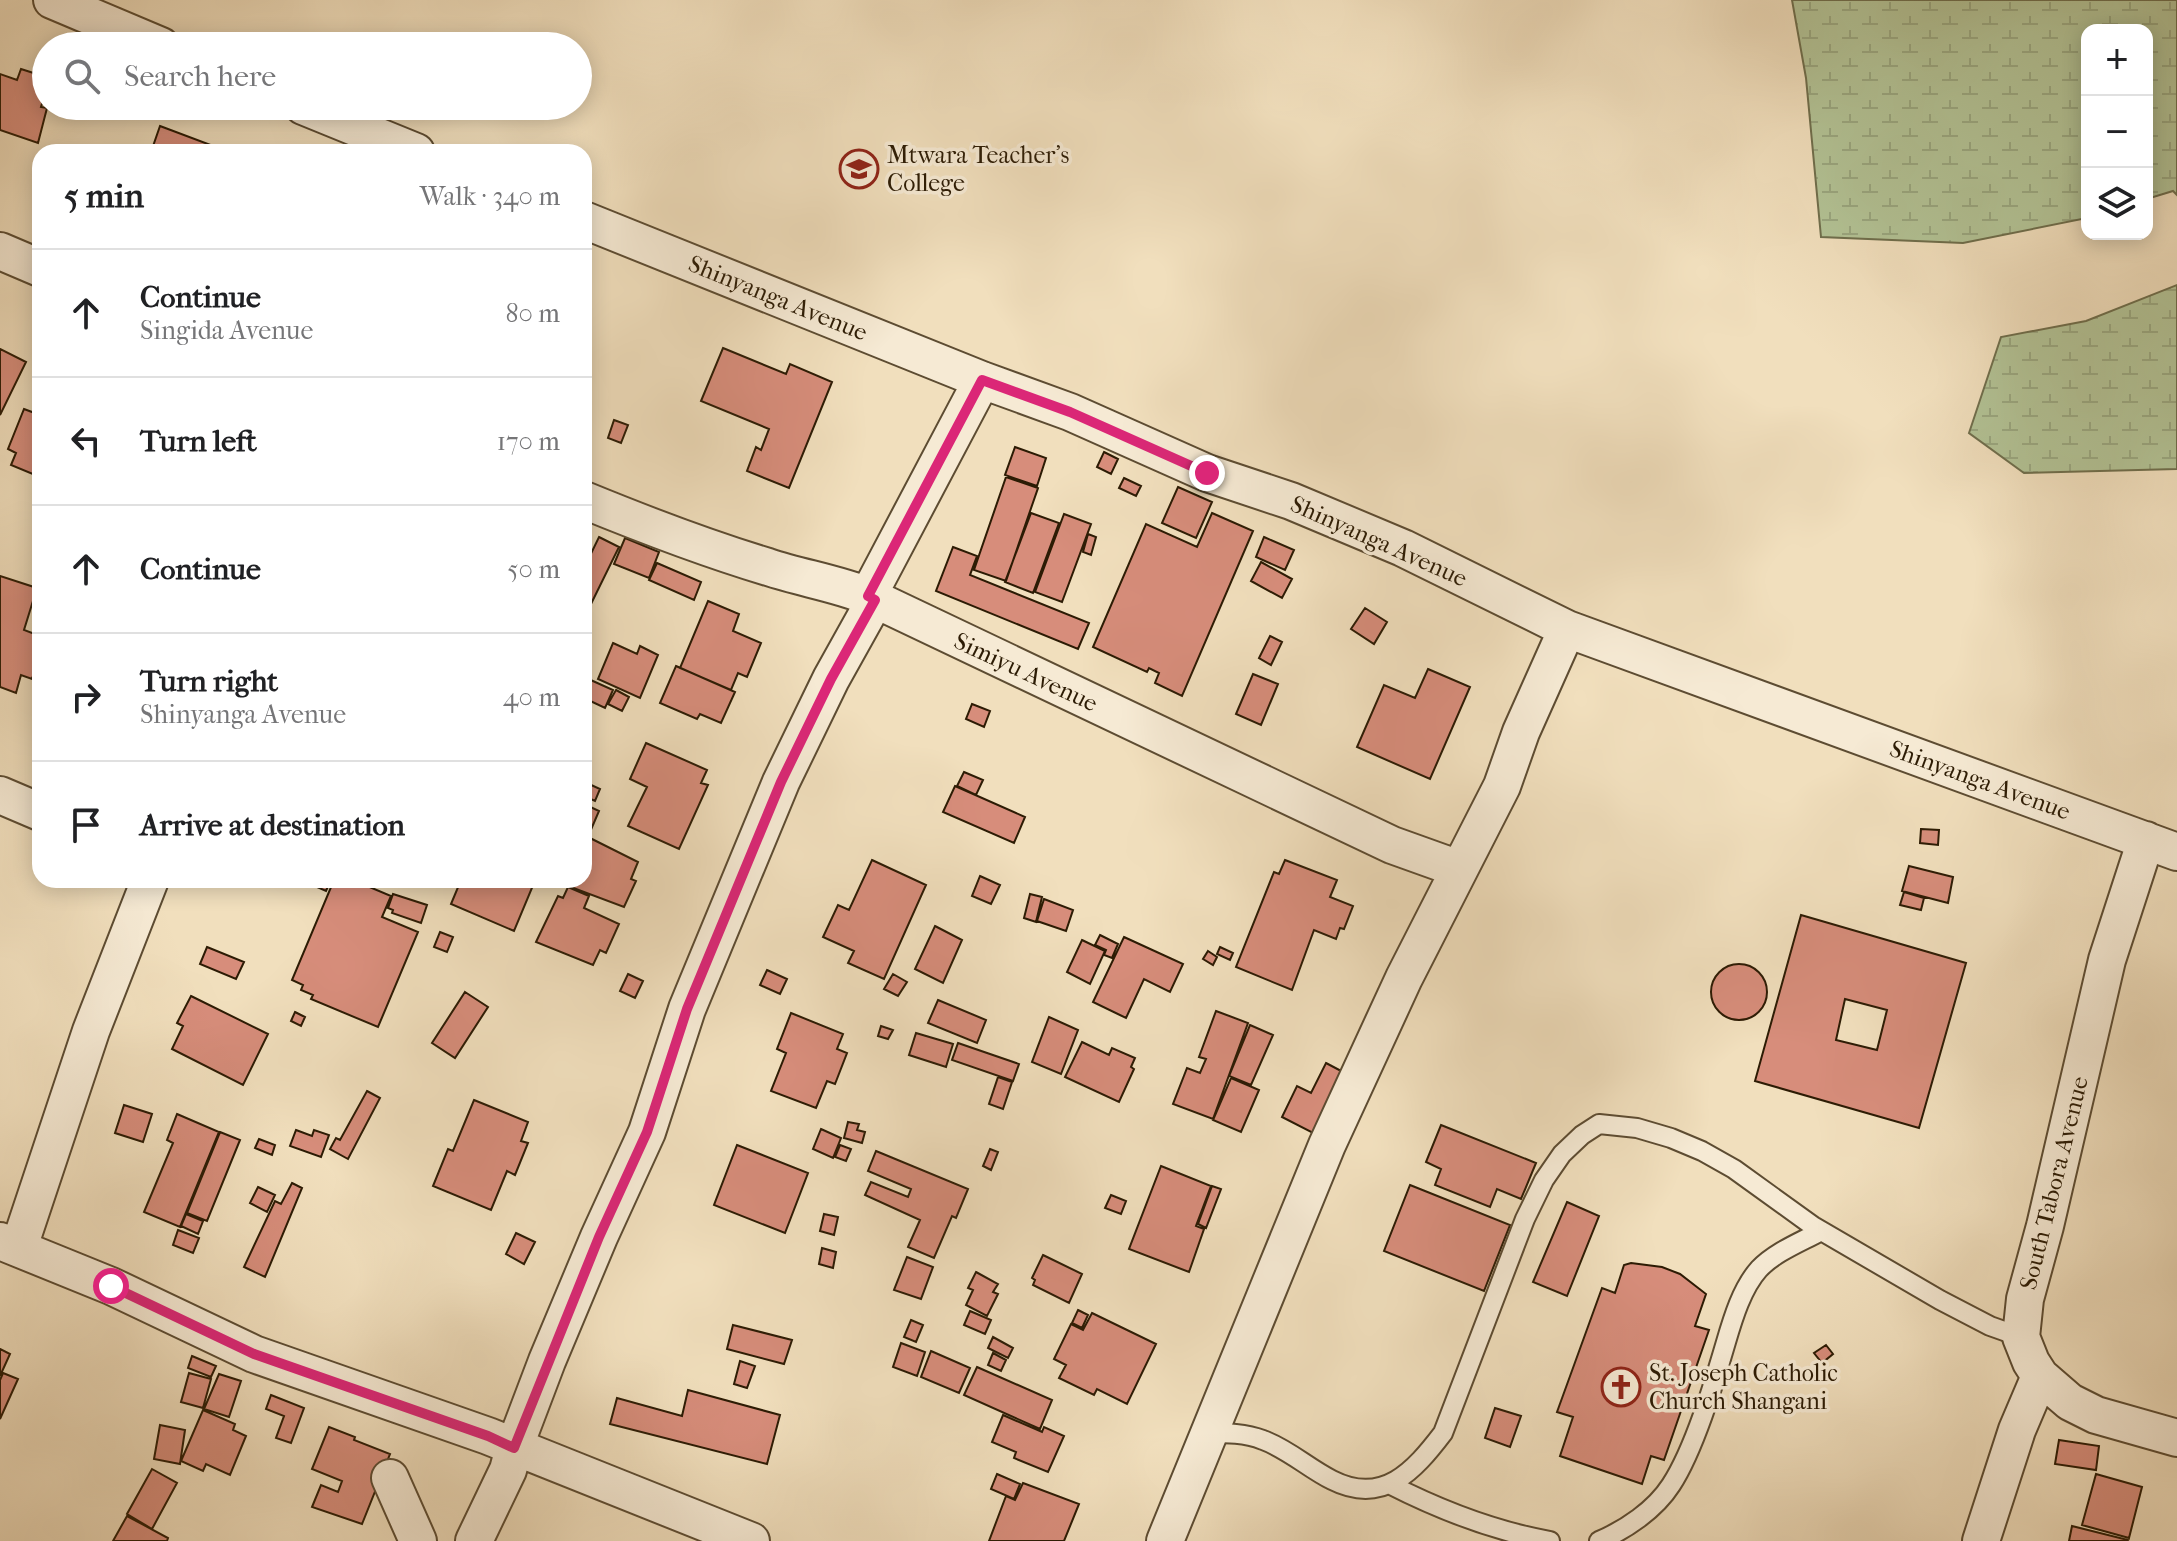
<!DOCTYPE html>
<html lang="en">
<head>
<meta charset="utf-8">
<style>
  body { margin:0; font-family:"IM FELL French Canon",serif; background:#f6f6f6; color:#202124 }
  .controls { position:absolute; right:24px; top:24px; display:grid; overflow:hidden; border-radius:16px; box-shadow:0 4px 20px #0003 }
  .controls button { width:72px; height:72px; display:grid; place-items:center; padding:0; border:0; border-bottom:2px solid #e0e0e0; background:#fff; color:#202124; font:40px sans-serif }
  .stop { position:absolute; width:24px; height:24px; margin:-18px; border:6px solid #db2777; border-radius:50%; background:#fff }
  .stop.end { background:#db2777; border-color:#fff; box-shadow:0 2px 8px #0008 }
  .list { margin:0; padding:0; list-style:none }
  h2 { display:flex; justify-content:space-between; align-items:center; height:104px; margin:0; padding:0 32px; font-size:34px }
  h2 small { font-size:26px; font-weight:400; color:#757577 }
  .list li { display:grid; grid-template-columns:52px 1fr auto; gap:24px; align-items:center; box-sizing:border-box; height:128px; padding:0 32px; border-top:2px solid #e0e0e0 }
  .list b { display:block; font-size:30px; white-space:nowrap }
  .list p { margin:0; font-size:26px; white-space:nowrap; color:#757577 }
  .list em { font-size:26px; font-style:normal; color:#757577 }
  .icon { flex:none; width:44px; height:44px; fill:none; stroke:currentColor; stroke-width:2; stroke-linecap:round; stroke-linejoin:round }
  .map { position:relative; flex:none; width:2177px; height:1541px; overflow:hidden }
  .search { position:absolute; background:#fff; box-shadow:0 4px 20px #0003; left:32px; top:32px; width:560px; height:88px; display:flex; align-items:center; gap:20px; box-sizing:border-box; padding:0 28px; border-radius:44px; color:#757577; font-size:30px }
  .panel { position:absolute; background:#fff; box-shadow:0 4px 20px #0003; left:32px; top:144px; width:560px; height:744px; border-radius:24px }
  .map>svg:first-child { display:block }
  .wetland { fill:url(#wetland-marsh); stroke:#706f4d; stroke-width:2 }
  .building { fill:#d78d7b; stroke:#2c1b04; stroke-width:2; fill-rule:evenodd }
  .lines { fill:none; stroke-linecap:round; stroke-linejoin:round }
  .service-casing { stroke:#5d4c32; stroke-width:22 }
  .minor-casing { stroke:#5d4c32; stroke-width:40 }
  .service { stroke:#f6ead4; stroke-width:18 }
  .minor { stroke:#f6ead4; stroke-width:36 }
  .route { stroke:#db2777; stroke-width:10 }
  .labels { text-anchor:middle; stroke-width:7; stroke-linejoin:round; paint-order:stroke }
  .poi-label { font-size:24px; fill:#2c1b04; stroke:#f6ead4; text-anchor:start }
  .street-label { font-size:24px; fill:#2c1b04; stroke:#f6ead4 }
</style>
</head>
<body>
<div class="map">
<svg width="2177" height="1541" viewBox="0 0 2177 1541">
  <defs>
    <pattern id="wetland-marsh" width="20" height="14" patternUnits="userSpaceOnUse" patternTransform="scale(2)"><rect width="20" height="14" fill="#b3c396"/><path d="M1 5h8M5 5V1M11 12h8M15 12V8" fill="none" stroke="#9aa780"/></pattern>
  </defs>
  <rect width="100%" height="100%" fill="#f1dfbd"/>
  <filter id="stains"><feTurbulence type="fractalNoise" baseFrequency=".0025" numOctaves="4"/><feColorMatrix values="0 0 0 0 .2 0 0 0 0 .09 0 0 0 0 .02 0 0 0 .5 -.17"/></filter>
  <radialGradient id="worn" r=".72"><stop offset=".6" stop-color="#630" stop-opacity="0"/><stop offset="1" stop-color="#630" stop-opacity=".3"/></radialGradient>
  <path class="wetland" d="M1792,0H2177V195L2173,191L2147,199V30H2087V218L1963,243L1821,237L1806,78Z
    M2177,285V469L2024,473L1969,433L2001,337L2086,321Z"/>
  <path class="building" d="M21,69L46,77V91L41,107L47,108L38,143L0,130V74L17,80Z
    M160,126L224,150L223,152H151Z
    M723,348L786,374L790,364L832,382L789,488L747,471L756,447L761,450L769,429L701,401Z
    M0,349L26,362L0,415Z
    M24,409L40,415V477L11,465L16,453L8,449Z
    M614,420L628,425L621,443L608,438Z
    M1015,447L1046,458L1037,486L1005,475Z
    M1104,452L1118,459L1111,474L1097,467Z
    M1006,477L1038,488L1006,581L974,570Z
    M1124,478L1141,486L1136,496L1119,488Z
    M1178,487L1212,502L1196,538L1162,523Z
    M1031,513L1059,523L1033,593L1005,582Z
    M1212,513L1253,531L1182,696L1155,683L1159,673L1149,668L1147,672L1093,647L1146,524L1197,547Z
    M1064,514L1091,524L1062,602L1035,592Z
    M1088,534L1096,537L1091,555L1083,552Z
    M599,537L619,547L589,608L584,605V568Z
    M1264,537L1294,550L1285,570L1256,557Z
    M625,538L659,552L649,578L614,564Z
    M953,547L977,556L970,575L1089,623L1078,649L936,591Z
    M1261,562L1292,579L1282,598L1251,581Z
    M657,563L701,582L694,600L649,580Z
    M0,576L37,588L24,630L40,636V653L32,679L21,675L16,693L0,687Z
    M708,601L739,614L733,631L761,643L747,677L738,673L731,690L680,668Z
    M1365,608L1387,622L1374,644L1351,629Z
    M1270,636L1282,642L1271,665L1259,658Z
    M613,643L637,654L640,646L658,655L640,698L598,679Z
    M676,666L735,692L721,723L700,714L697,719L660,703Z
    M1428,669L1470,687L1430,779L1357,747L1384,685L1415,698Z
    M1253,674L1278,684L1261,725L1236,714Z
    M584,677L613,690L605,708L584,698Z
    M616,690L629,697L622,711L608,704Z
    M972,704L990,711L984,727L966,719Z
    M646,743L707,770L701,783L708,785L679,849L628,826L647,787L630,779Z
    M964,772L983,780L976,795L957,786Z
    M589,784L600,789L595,801L584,796Z
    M955,786L1025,817L1014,843L943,812Z
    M584,804L599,811L590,832L584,830Z
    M1921,829L1939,830L1938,845L1920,843Z
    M584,835L638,862L631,879L636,881L624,907L568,886L571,880H584Z
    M872,860L926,885L884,979L848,963L854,951L823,937L838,905L849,910Z
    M1285,860L1337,880L1330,897L1353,906L1344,929L1340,928L1336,939L1314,930L1292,990L1236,967L1274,872L1279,874Z
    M1909,866L1953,877L1948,903L1902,891Z
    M980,876L1000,885L991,904L972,896Z
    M292,880H331L326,891L308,883L306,886Z
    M334,880H353L391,896L382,917L418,932L378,1027L311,999L313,995L301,990L303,985L292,980Z
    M461,880H527L534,883L514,931L451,904Z
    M568,887L589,896L584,908L619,924L606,953L600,950L593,965L536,942L558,896L563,898Z
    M1904,892L1924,898L1921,910L1900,905Z
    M393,894L427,905L421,923L392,913L393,910L388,908Z
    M1030,894L1042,897L1036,922L1024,918Z
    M1044,899L1073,910L1066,931L1037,921Z
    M1801,915L1966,963L1919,1128L1755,1081ZM1845,999L1887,1010L1877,1050L1836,1040Z
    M935,926L962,940L943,983L915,969Z
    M440,932L453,937L447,952L434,947Z
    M1100,935L1118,944L1112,958L1104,955L1106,950L1095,945Z
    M1124,937L1183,964L1170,992L1144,979L1126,1018L1093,1002Z
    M1082,940L1105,951L1090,984L1067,972Z
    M207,947L244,962L236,979L200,964Z
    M1220,947L1233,953L1230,960L1217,954Z
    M1208,951L1217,957L1213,965L1203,959Z
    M1711 992a28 28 0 1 1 56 0a28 28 0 1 1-56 0Z
    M767,970L787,979L780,994L760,985Z
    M628,974L643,981L635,998L620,991Z
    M893,974L907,982L898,996L884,989Z
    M465,992L488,1007L455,1058L432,1043Z
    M191,996L268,1034L243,1085L172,1049L183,1026L177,1023Z
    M938,1000L986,1020L977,1043L928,1023Z
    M1216,1011L1248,1023L1213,1119L1173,1104L1187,1068L1200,1073L1206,1059L1199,1057Z
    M295,1012L305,1017L301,1026L291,1021Z
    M791,1013L843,1034L837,1049L847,1053L835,1084L827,1081L816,1108L771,1091L786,1053L777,1049Z
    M1049,1017L1078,1030L1061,1074L1032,1062Z
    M1250,1025L1273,1035L1251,1085L1229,1076Z
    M881,1026L893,1030L888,1039L878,1036Z
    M916,1033L953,1044L946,1067L909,1055Z
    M1082,1042L1109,1055L1112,1048L1135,1058L1131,1067L1134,1069L1119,1102L1065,1077Z
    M958,1043L1019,1064L1013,1081L952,1060Z
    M1326,1063L1345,1073L1315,1134L1282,1117L1297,1086L1311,1093Z
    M998,1077L1012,1082L1003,1109L989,1104Z
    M1231,1078L1259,1090L1241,1132L1213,1120Z
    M367,1091L380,1098L348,1159L330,1149L336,1138L340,1140Z
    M474,1100L528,1122L521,1141L528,1143L515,1175L507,1171L491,1210L433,1186L448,1149L453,1151Z
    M124,1105L152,1114L143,1142L115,1133Z
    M177,1114L219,1132L180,1227L144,1212L173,1143L167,1140Z
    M848,1122L859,1124L857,1130L865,1132L862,1143L844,1138Z
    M1441,1125L1536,1163L1521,1199L1497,1189L1490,1207L1435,1185L1441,1169L1426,1162Z
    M821,1129L841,1138L833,1158L813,1149Z
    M296,1130L312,1136L314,1130L329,1135L321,1157L290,1146Z
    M220,1132L240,1140L207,1221L187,1213Z
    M259,1139L275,1145L272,1155L255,1148Z
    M737,1145L808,1173L785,1233L714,1205Z
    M840,1145L851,1149L846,1161L835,1157Z
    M990,1149L998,1152L991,1170L983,1166Z
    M876,1151L968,1189L956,1218L952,1216L934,1258L908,1247L920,1220L865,1195L871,1182L908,1197L911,1189L868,1171Z
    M1161,1166L1211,1186L1196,1226L1204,1229L1189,1272L1129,1249Z
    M292,1183L302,1188L265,1277L244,1267L275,1201L281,1204Z
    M1410,1185L1510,1225L1484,1291L1384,1251Z
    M1212,1186L1221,1189L1206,1228L1198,1224Z
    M258,1187L275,1195L267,1212L250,1203Z
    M1111,1195L1126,1201L1121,1214L1105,1208Z
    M1567,1202L1599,1216L1567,1296L1533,1282Z
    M186,1214L203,1221L198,1234L181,1226Z
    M824,1214L838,1217L834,1235L820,1231Z
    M178,1230L199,1238L193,1253L173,1245Z
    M516,1233L535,1242L524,1264L506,1254Z
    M822,1248L836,1252L833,1268L819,1264Z
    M1043,1255L1082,1274L1069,1303L1033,1285L1035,1280L1032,1278Z
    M907,1257L933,1267L921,1299L894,1290Z
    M1631,1263L1662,1267L1680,1274L1706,1294L1695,1326L1709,1330L1664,1460L1651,1456L1642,1484L1560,1456L1573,1417L1557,1412L1602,1288L1615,1293L1624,1265Z
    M976,1272L998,1284L993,1292L998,1294L987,1316L966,1305L973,1290L968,1288Z
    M1078,1310L1088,1315L1082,1328L1072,1323Z
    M970,1311L991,1320L985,1334L964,1325Z
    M1092,1313L1156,1344L1127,1404L1097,1389L1094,1395L1059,1378L1066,1365L1054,1359L1071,1324L1083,1330Z
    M911,1320L923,1325L916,1342L904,1337Z
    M733,1325L792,1340L784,1364L727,1349Z
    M993,1337L1013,1348L1008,1358L988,1348Z
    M901,1343L925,1352L917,1376L893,1367Z
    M1826,1345L1833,1354L1822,1363L1814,1353Z
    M0,1349L10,1354L0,1376Z
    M931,1351L970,1368L959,1393L921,1377Z
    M993,1353L1006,1360L1001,1371L988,1365Z
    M192,1356L216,1366L211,1377L188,1368Z
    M740,1361L755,1366L747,1388L734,1384Z
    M977,1367L1052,1400L1040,1429L964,1395Z
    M3,1373L18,1379L0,1419V1380Z
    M189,1373L211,1379L203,1408L181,1402Z
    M219,1374L241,1381L229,1417L204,1409Z
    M688,1390L780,1415L767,1464L610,1424L617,1398L682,1416Z
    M271,1395L304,1408L291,1443L276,1438L284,1416L266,1409Z
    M1495,1408L1521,1416L1510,1447L1485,1438Z
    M203,1410L235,1424L233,1430L246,1436L230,1475L206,1464L203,1471L181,1461Z
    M1003,1415L1042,1432L1044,1427L1064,1436L1048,1472L1014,1458L1016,1452L992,1442Z
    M160,1425L185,1430L180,1464L154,1459Z
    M329,1427L355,1437L354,1440L390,1454L362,1524L312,1507L321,1485L338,1492L342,1481L312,1469Z
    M2059,1440L2099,1446L2096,1470L2055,1464Z
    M152,1469L177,1483L152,1529L127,1514Z
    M997,1474L1020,1484L1014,1499L991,1489Z
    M2096,1474L2142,1487L2129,1538L2082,1525Z
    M1023,1483L1079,1504L1064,1541H989L1006,1496L1015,1500Z
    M127,1516L168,1538L167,1541H113Z
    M2072,1526L2128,1540L2127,1541H2069Z"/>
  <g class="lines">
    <defs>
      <path id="service" d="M1208,1433C1227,1433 1245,1433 1263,1440C1288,1449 1308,1468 1332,1480C1383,1506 1414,1471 1443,1433L1525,1219L1544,1180L1562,1154L1582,1135L1599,1124L1637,1128L1671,1138L1702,1151L1734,1169L1813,1226L1940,1300L1990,1326L2021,1337
        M1389,1484C1440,1510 1494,1531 1550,1541
        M1599,1541C1625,1530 1655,1510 1671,1485C1694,1450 1714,1383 1726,1342C1733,1318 1742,1288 1759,1269C1775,1252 1801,1242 1821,1231"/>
      <path id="minor" d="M52,0L161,46
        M303,106L416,152
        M584,220L982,380L1070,412L1207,473L1291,501L1403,548L1567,629L2177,852
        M0,251L40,268
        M584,500C645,525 705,548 768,567C801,578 835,583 868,596L1392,845L1459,869
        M868,596L982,380
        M0,795L40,812
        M2146,840L2107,960L2045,1226L2025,1299L2021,1337L2031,1362L2040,1376L2070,1402L2096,1415L2177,1438
        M0,1241L111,1286L254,1354L488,1436L751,1541
        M19,1247L91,1031L150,880
        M390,1478L418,1541
        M474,1541L508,1470L514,1448L547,1361L599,1237L647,1132L687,1009L781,782L831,679L875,600
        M1165,1541L1327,1145L1404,978L1502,786L1521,732L1567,629
        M1981,1541L2017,1430L2040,1376"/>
    </defs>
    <use href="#service" class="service-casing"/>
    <use href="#minor" class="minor-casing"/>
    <use href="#service" class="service"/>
    <use href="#minor" class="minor"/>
  </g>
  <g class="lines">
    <path class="route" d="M111,1286L254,1354L488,1436L514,1448L599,1237L647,1132L687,1009L781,782L831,679L875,600L868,596L982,380L1070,412L1207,473"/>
  </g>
  <defs>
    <symbol id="university-ring" viewBox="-11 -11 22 22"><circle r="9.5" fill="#f6ead4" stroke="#8f2418" stroke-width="1.5"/><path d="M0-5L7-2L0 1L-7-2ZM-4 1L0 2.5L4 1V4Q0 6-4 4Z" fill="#8f2418"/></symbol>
    <symbol id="church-ring" viewBox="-11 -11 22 22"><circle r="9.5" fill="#f6ead4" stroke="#8f2418" stroke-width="1.5"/><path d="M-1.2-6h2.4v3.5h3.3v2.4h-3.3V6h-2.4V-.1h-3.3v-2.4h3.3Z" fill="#8f2418"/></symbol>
  </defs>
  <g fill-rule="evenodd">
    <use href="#university-ring" x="837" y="147" width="44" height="44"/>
    <use href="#church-ring" x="1599" y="1365" width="44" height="44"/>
  </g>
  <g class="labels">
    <g class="poi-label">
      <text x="887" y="163">Mtwara Teacher's<tspan x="887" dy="28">College</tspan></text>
      <text x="1649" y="1381">St. Joseph Catholic<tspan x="1649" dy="28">Church Shangani</tspan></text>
    </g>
    <g class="street-label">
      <text transform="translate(778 298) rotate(22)" y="8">Shinyanga Avenue</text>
      <text transform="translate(1379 541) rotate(24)" y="8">Shinyanga Avenue</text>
      <text transform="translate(1026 672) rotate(25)" y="8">Simiyu Avenue</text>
      <text transform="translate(1980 780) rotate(20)" y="8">Shinyanga Avenue</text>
      <text transform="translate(2054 1183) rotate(-76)" y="8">South Tabora Avenue</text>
    </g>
  </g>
  <rect width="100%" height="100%" filter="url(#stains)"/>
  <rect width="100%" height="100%" fill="url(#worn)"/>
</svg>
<div class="controls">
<button>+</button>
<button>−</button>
<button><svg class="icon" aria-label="layers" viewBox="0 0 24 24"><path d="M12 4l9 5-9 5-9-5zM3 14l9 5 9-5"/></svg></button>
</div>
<div class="stop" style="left:111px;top:1286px"></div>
<div class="stop end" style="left:1207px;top:473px"></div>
<div class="search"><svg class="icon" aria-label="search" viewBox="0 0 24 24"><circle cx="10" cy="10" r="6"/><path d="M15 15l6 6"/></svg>Search here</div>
<section class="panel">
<h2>5 min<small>Walk · 340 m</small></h2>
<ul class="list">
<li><svg class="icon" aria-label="ahead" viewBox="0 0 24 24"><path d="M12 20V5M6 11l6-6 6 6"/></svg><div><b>Continue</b><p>Singida Avenue</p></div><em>80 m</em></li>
<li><svg class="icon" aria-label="left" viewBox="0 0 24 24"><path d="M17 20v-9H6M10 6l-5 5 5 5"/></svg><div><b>Turn left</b></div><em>170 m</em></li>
<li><svg class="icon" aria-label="ahead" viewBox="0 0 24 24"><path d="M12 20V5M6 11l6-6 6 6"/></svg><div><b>Continue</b></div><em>50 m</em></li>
<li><svg class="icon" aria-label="right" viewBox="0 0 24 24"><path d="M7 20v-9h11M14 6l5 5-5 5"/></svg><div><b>Turn right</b><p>Shinyanga Avenue</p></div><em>40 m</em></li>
<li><svg class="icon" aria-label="arrive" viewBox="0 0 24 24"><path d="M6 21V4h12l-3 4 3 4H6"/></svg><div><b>Arrive at destination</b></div></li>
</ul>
</section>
</div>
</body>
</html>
